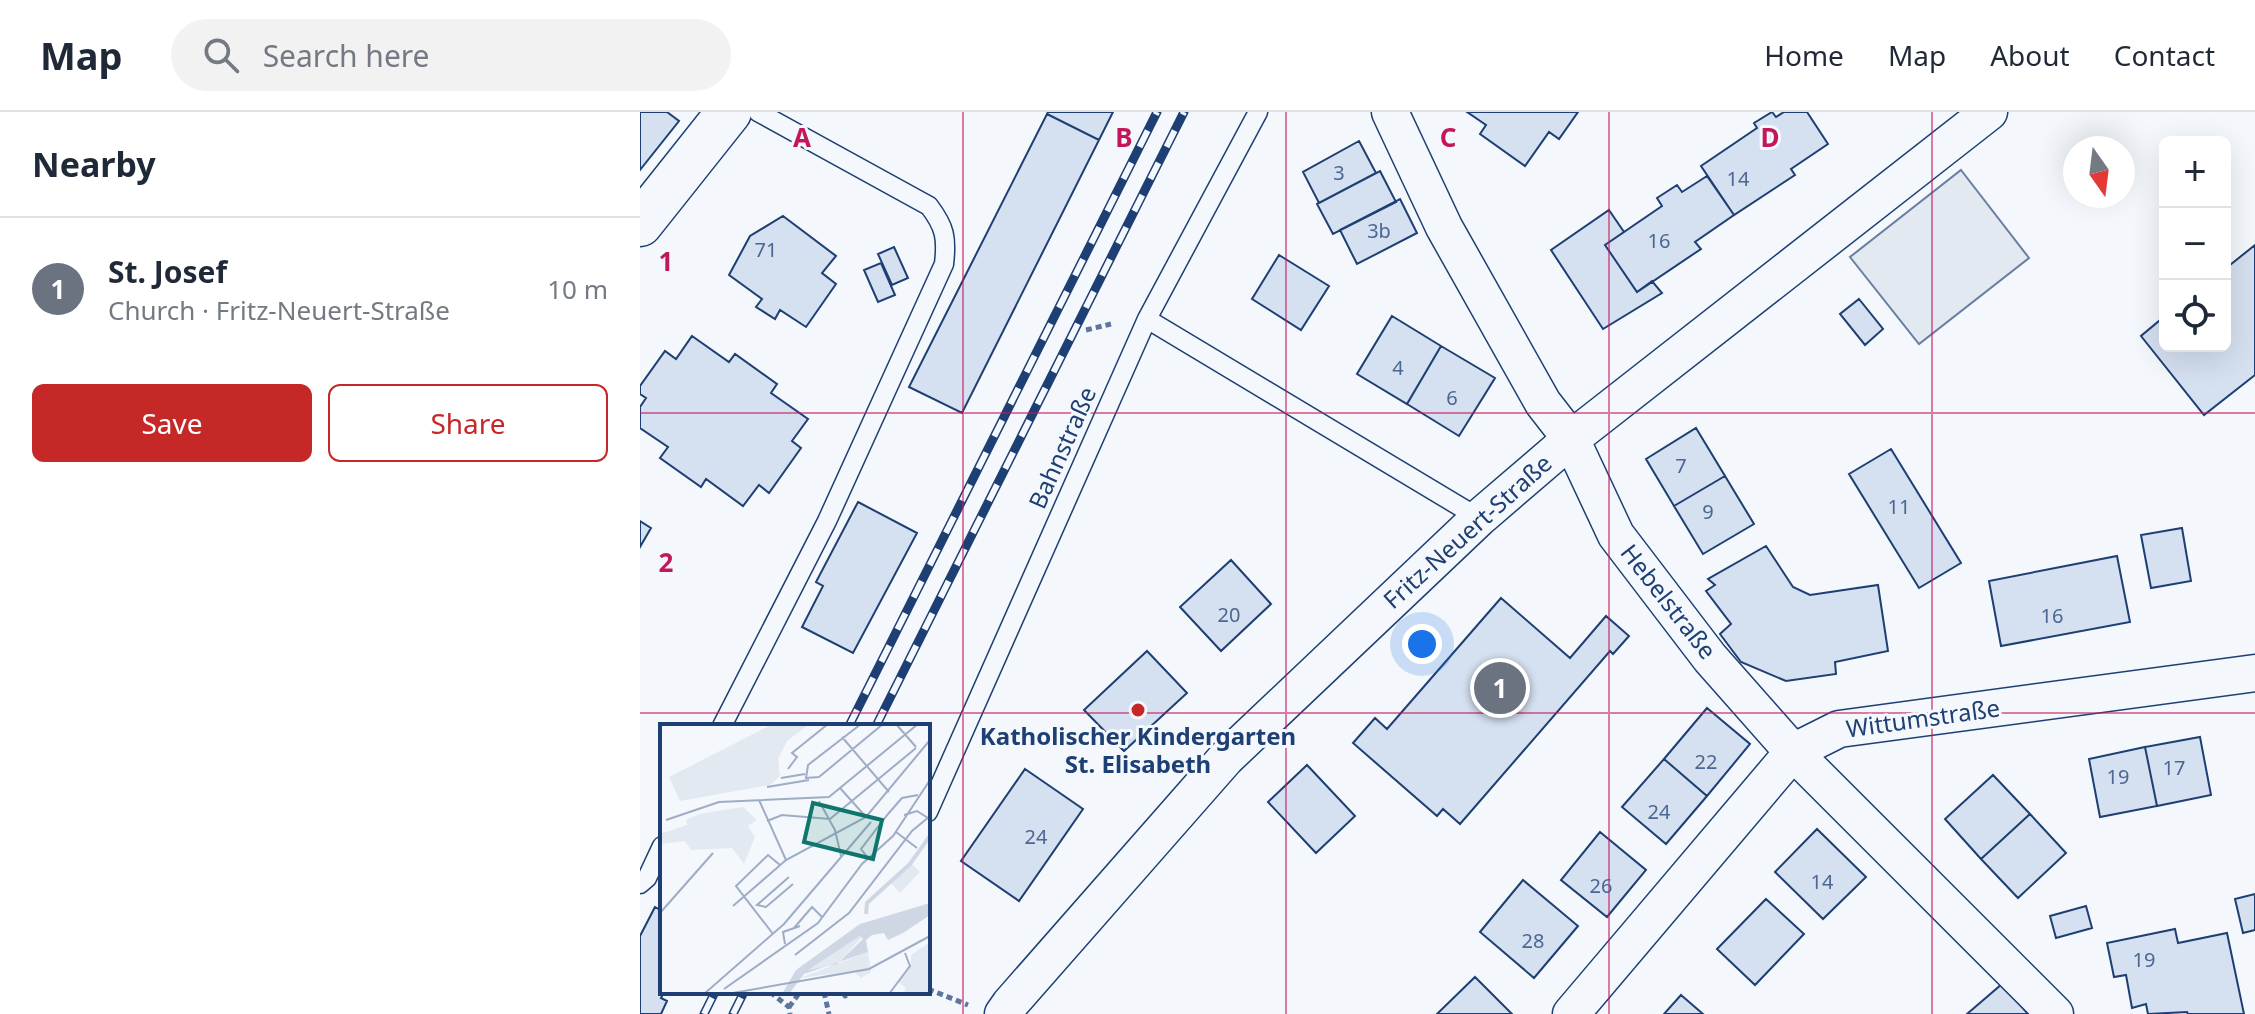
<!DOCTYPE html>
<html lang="en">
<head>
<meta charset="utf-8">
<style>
  body { margin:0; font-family:"Noto Sans",sans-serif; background:#f2f2f3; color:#1f2937 }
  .controls { position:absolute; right:24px; top:24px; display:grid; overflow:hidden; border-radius:12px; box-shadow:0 8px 32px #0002 }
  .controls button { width:72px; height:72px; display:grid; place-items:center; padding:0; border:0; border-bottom:2px solid #e0e1e3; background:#fff; color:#1f2937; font:40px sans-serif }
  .compass { position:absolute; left:1423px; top:24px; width:72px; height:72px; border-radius:50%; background:#fff; box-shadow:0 8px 32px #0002; rotate:166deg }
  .you { position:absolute; left:782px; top:532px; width:28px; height:28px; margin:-20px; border:6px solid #fff; border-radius:50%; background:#1a73e8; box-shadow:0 0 0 12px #1a73e833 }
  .badge { display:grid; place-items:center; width:52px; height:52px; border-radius:50%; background:#c62828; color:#fff; font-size:26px; font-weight:700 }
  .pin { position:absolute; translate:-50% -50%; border:4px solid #fff; box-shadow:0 2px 8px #0006 }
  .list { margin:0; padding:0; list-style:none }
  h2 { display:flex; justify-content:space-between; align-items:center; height:104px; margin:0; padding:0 32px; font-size:34px }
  h2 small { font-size:26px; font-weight:400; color:#747a83 }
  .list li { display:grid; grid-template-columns:52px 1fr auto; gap:24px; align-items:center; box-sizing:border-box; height:144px; padding:0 32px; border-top:2px solid #e0e1e3 }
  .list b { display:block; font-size:30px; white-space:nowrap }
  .list p { margin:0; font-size:26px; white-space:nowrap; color:#747a83 }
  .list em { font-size:26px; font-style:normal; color:#747a83 }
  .actions { display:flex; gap:16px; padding:24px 32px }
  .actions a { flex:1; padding:18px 0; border:2px solid #c62828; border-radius:12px; text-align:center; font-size:28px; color:#c62828 }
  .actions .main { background:#c62828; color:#fff }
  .icon { flex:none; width:44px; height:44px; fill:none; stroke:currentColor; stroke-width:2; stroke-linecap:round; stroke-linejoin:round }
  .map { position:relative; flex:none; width:1615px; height:902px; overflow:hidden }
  header { display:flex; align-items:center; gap:48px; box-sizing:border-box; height:112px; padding:0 40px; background:#fff; border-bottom:2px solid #e0e1e3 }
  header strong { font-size:38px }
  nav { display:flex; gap:44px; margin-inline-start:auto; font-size:28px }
  .search { width:560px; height:72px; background:#f2f2f3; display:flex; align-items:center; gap:20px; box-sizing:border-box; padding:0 28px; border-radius:44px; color:#747a83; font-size:30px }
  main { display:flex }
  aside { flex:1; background:#fff }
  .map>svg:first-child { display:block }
  .green { fill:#e3e9f0; stroke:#687fa3; stroke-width:2 }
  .building { fill:#d5e0f0; stroke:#1d3f73; stroke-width:2 }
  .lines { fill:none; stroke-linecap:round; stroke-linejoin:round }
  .service-casing { stroke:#1d3f73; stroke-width:21 }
  .minor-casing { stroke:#1d3f73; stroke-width:39 }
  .tertiary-casing { stroke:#1d3f73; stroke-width:47 }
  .path { stroke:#5e769c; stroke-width:5; stroke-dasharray:6 4; stroke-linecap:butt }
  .service { stroke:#f4f7fb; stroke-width:18 }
  .minor { stroke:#f4f7fb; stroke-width:36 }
  .tertiary { stroke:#f4f7fb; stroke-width:44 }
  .rail-casing { stroke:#1d3f73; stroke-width:9 }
  .rail { stroke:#f4f7fb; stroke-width:6; stroke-dasharray:18; stroke-linecap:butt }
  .grid { fill:none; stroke:#c2185b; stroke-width:2; stroke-opacity:0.55 }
  .poi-dot { fill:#c62828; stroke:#f4f7fb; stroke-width:3 }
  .labels { text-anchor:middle; stroke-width:6; stroke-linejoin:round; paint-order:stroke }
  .number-label { font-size:20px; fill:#4b6792 }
  .street-label { font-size:24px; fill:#1d3f73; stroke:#f4f7fb }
  .poi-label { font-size:24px; font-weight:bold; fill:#1d3f73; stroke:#f4f7fb }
  .inset-river { fill:none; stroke:#cfd7e4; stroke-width:4 }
  .inset-road { fill:none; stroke:#9eadc5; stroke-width:2 }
  .view { fill:#0f766e; fill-opacity:0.15; stroke:#0f766e; stroke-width:4 }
  .inset-edge { fill:none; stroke:#1d3f73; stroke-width:4 }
  .grid-label { font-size:26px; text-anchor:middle; font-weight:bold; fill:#c2185b; stroke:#f4f7fb; stroke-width:6; stroke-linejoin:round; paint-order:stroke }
</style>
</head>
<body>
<header>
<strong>Map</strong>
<div class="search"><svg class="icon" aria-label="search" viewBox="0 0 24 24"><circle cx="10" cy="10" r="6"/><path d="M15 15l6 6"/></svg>Search here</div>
<nav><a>Home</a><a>Map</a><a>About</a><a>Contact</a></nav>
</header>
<main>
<aside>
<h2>Nearby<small></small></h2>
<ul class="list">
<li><span class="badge" style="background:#6b7280">1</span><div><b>St. Josef</b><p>Church · Fritz-Neuert-Straße</p></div><em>10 m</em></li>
</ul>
<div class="actions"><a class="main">Save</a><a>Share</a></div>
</aside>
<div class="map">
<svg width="1615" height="902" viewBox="0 0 1615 902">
  <rect width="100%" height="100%" fill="#f4f7fb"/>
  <path class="green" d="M1321,58L1389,146L1279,232L1210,145Z"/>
  <path class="building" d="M0,0H27L39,9L0,58Z
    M408,0H473L459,28L407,2Z
    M827,0H938L919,27L909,20L885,54L840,22L846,13Z
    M1132,0L1136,5L1144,0H1167L1188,32L1151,57L1155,63L1094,103L1061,54L1117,16L1114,11Z
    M407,2L459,28L322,301L269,275Z
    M719,29L736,61L679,91L663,60Z
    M740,59L756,90L693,122L677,92Z
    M1067,64L1094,103L1055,130L1061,137L997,180L965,133L1022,94L1017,86L1037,73L1042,80Z
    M760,87L777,121L717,152L700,118Z
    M969,98L984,120L965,133L997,180L1012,169L1022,181L963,217L911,138Z
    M143,104L196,144L182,161L196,172L166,215L140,198L135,207L116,195L122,187L89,163L110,124Z
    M1615,133V263L1564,303L1501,224L1525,204V234H1585V157Z
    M254,135L268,166L252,173L238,142Z
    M639,143L689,174L661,218L612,187Z
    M241,151L255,183L238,190L224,158Z
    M1219,187L1243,217L1225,233L1200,202Z
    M752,204L801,234L767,292L717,262Z
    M52,224L89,250L95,242L137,272L131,281L168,307L152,329L161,336L129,381L119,373L103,394L66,367L61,375L20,346L28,335L0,316V295L6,286L0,282V274L25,239L36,247Z
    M801,234L855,266L819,324L767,292Z
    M1056,316L1085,364L1034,394L1006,347Z
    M1251,337L1321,451L1279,476L1209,362Z
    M1085,364L1114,412L1063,442L1034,394Z
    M218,390L277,421L213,541L162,515L183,474L176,470Z
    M0,409L11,416L0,435Z
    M1542,416L1551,469L1511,476L1501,423Z
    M1126,434L1153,475L1170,483L1238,473L1248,539L1195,550L1196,562L1146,569L1101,550L1080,522L1091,512L1066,479L1075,473L1068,467Z
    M1477,444L1490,510L1361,534L1349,469Z
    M591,448L631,492L581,539L540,495Z
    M861,486L930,546L966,504L989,524L973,542L970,539L820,712L803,697L797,704L713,631L735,606L747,617Z
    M507,539L547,581L484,639L444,598Z
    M1067,596L1110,632L1067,684L1024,647Z
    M1560,625L1571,683L1517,694L1505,635Z
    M1505,635L1517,694L1460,705L1449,647Z
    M1024,647L1067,684L1026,732L982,695Z
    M667,653L715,704L676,741L628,690Z
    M385,657L443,697L379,789L321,749Z
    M1353,663L1390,702L1341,747L1305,707Z
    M1390,702L1426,741L1378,786L1341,747Z
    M1177,717L1226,765L1183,807L1135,760Z
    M960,720L1006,758L967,805L921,768Z
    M883,768L938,814L894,866L840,820Z
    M1615,782V818L1603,821L1595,787Z
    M1126,787L1164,822L1115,873L1077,837Z
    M1446,794L1452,816L1416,826L1410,804Z
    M15,795L22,799V880H24L21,886L27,889L21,902H0V824Z
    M1535,817L1538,831L1587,821L1604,902H1548L1547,900L1508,902L1506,892L1492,896L1486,863L1474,865L1467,831Z
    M835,865L872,902H797Z
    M1362,872L1388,902H1327Z
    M1041,883L1063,902H1024Z"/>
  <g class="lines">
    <defs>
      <path id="service" d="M507,207L839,406
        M82,614L187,409L304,152C307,126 305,115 289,94L118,0
        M288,700L507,207L618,0
        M0,772L7,766L22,734"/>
      <path id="minor" d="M750,0L804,115L903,291L931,327L976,423L1070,546L1153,640L1415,902
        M363,902L370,892L586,646L839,406L931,327L1349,0
        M931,902L1153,640L1199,617L1615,561"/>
      <path id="tertiary" d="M0,112L89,0"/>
    </defs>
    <use href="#service" class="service-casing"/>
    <use href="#minor" class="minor-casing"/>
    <use href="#tertiary" class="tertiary-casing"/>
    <path class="path" d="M446,218L471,212
      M288,877L328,893
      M130,880L149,895L150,902
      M184,880L189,902
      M204,880L205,884L213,880
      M149,895L160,880"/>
    <use href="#service" class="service"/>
    <use href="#minor" class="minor"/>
    <use href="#tertiary" class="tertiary"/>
    <defs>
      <path id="rail" d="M209,614L517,0
        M236,614L544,0
        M64,902L75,880
        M93,902L104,880"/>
    </defs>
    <use href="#rail" class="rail-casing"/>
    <use href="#rail" class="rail"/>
  </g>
  <path class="grid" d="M323,0V902M646,0V902M969,0V902M1292,0V902M0,301H1615M0,601H1615"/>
  <circle class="poi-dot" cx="498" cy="598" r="8"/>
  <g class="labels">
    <g class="number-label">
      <text x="699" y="68">3</text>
      <text x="1098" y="74">14</text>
      <text x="739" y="126">3b</text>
      <text x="1019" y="136">16</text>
      <text x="126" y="145">71</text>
      <text x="758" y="263">4</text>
      <text x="812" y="293">6</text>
      <text x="1041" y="361">7</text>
      <text x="1259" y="402">11</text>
      <text x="1068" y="407">9</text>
      <text x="589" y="510">20</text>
      <text x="1412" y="511">16</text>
      <text x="1066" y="657">22</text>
      <text x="1534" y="663">17</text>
      <text x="1478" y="672">19</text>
      <text x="1019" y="707">24</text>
      <text x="396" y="732">24</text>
      <text x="1182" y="777">14</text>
      <text x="961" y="781">26</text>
      <text x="893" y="836">28</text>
      <text x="1504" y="855">19</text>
    </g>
    <g class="street-label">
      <text transform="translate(423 336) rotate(-66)" y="8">Bahnstraße</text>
      <text transform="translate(828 420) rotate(-42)" y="8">Fritz-Neuert-Straße</text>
      <text transform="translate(1028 490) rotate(52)" y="8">Hebelstraße</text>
      <text transform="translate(1283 607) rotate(-8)" y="8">Wittumstraße</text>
    </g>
    <g class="poi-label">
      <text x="498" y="633">Katholischer Kindergarten<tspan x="498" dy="28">St. Elisabeth</tspan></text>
    </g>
  </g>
  <g transform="translate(20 612)">
    <rect width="270" height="270" fill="#f4f7fb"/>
    <path d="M113,0H149L127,17L118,35L120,52L110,61L20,77L9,53ZM83,83L97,96L88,102L95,113L84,140L72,124L31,126L25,117L0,120V110L27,101L26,96L39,90ZM252,140L260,148L240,169L230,158ZM203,212L177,240L148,246L200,212ZM270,218V270H243L246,264L239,258L251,243V231ZM208,228L211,248L201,254L194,247L140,254Z" fill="#e3e9f0"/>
    <path d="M270,179V191L243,209L228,216L224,209L212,211L206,216L208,228L144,250L129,270H122L136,246L200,200ZM200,212L203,215L177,240L148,246Z" fill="#cfd7e4" fill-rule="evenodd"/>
    <path class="inset-river" d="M206,190L207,179L250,140L270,112"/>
    <path class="inset-road" d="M201,0L148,41L146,54L159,53L223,0M236,0L256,23M182,13L229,68M128,45L137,33L132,29L168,0M121,54L145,50M107,63L149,56M180,64L206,93M99,76L126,136M159,77L175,106L181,132M244,91L257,87L268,94M6,96L59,78L169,73L258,0M107,97L122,91L170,95L256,24M236,108L257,124M208,134L201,125L228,90L242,74L258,71M129,153L97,181L106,183L133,160M73,182L126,136L206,93L270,16M0,189L53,129M134,204L152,183L162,193M113,210L76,162L108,131L120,141M125,220L123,208L140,202M135,231L189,189L252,107L270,92M64,265L158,199L202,140L233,112L270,56M44,270L124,200L211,98M67,270L209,245L270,212M229,270L250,242L245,229"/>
    <path class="view" d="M153,79L222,96L213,135L144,118Z"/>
    <rect width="270" height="270" class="inset-edge"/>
  </g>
  <g class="grid-label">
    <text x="162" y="35">A</text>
    <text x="484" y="35">B</text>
    <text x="808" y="35">C</text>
    <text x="1130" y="35">D</text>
    <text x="26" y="159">1</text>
    <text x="26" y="460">2</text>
  </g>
</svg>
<div class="controls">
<button>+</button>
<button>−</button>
<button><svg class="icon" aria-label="locate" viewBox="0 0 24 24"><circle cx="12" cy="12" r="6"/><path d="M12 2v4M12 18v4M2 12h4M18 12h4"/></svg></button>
</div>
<svg class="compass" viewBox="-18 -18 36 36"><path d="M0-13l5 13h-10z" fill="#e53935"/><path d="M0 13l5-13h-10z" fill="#747a83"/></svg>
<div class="you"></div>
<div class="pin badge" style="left:860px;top:576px;background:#6b7280">1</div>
</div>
</main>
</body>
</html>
